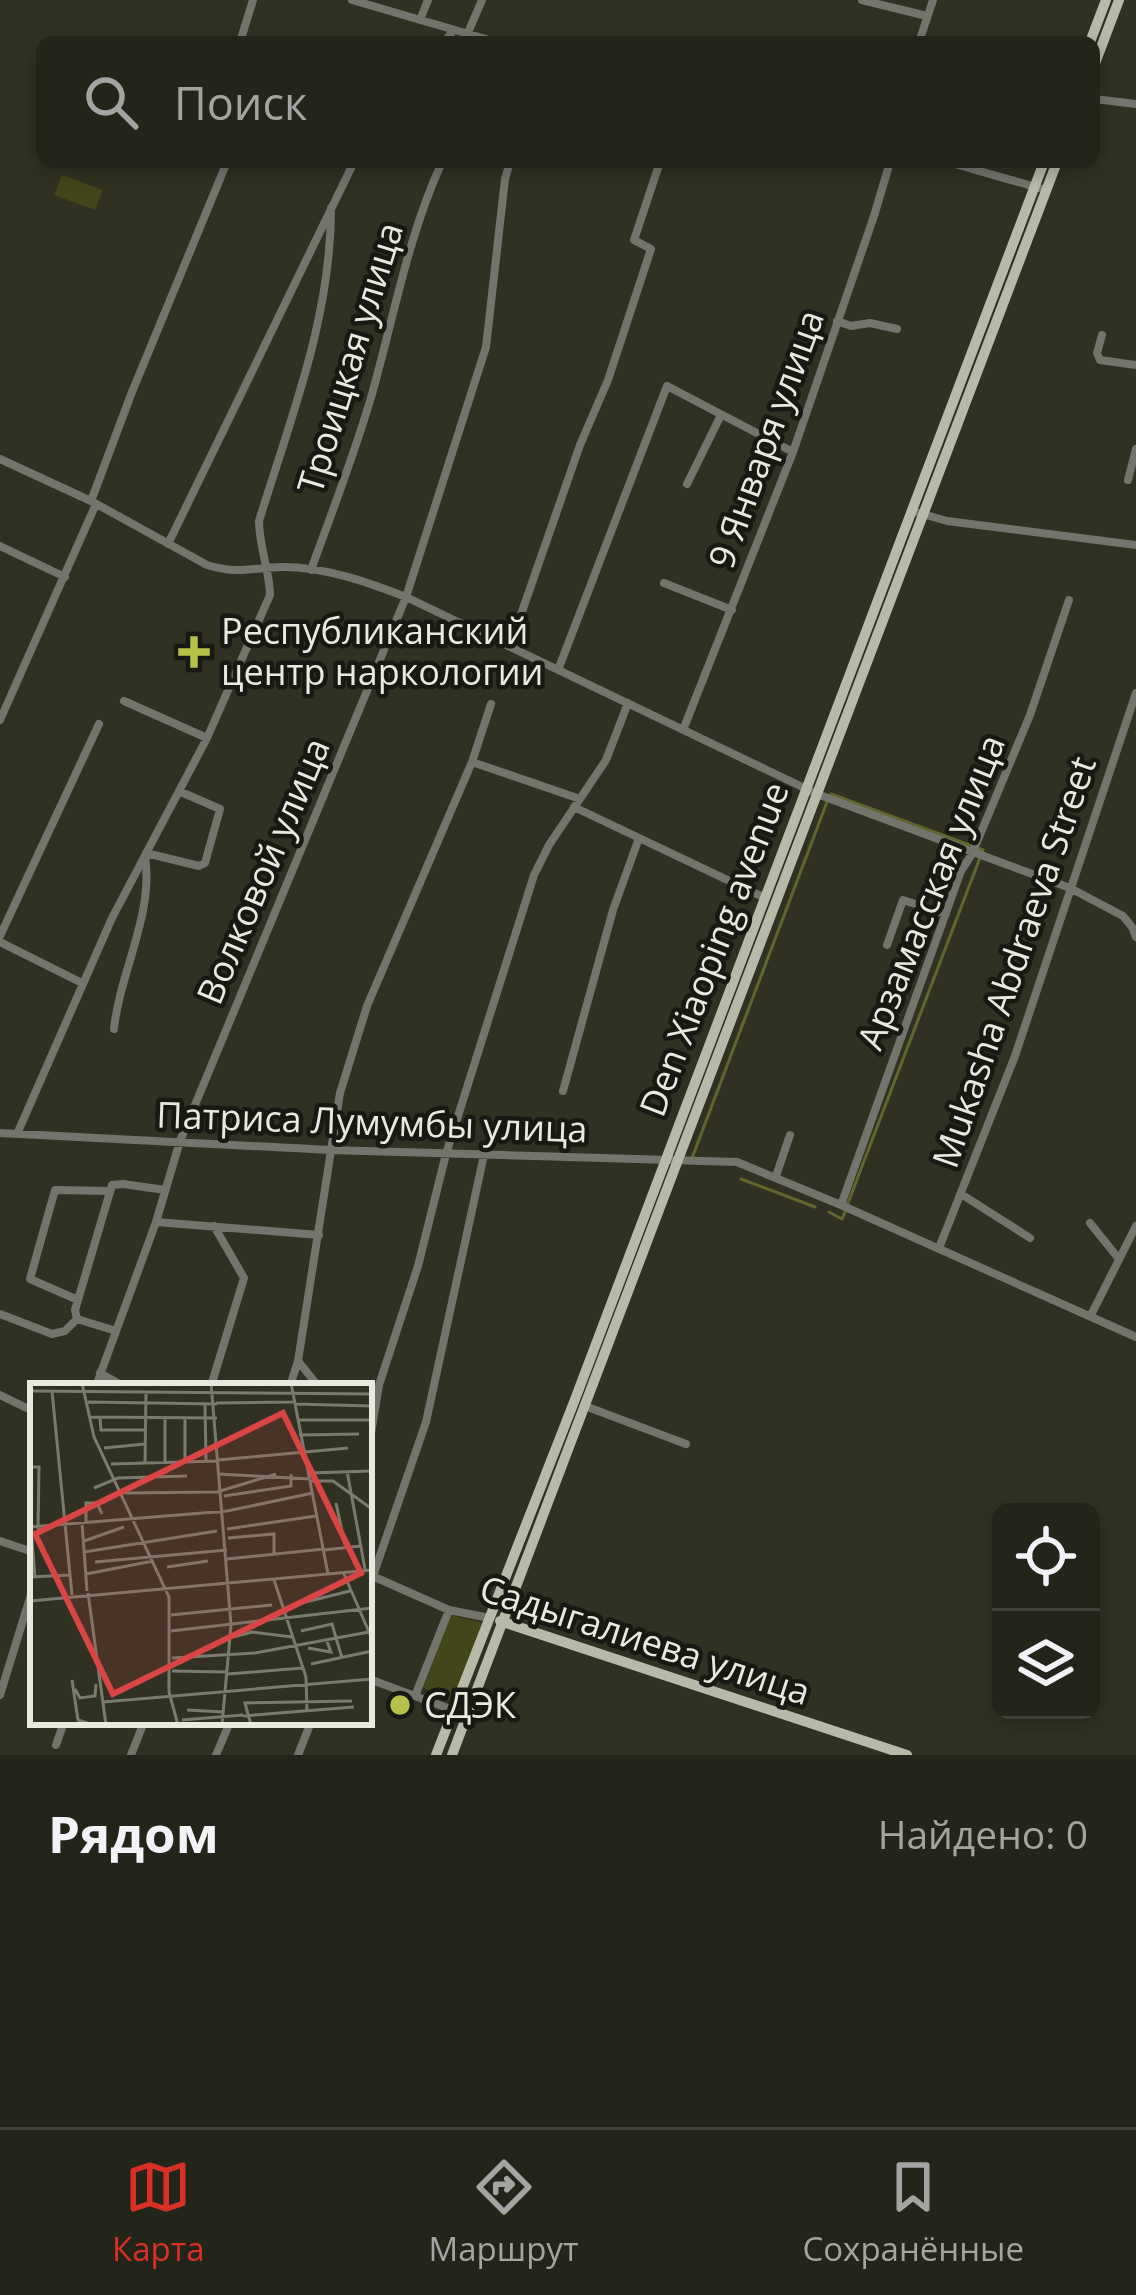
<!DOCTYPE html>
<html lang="ru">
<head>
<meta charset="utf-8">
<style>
  body { margin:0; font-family:"Open Sans",sans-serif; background:#303127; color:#f1f3f6 }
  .controls { position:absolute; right:36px; bottom:36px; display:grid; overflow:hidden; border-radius:18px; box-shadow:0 6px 18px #0003 }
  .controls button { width:108px; height:108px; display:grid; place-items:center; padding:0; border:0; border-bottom:3px solid #414239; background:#24251a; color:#f1f3f6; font:60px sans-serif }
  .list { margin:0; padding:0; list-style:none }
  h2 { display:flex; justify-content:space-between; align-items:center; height:156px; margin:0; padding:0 48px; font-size:51px }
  h2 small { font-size:39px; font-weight:400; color:#a3a5a2 }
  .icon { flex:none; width:66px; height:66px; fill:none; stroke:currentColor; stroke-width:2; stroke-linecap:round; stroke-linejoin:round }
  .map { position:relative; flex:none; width:1136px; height:1755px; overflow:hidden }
  .search { position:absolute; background:#24251a; box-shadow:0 6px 18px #0003; left:36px; right:36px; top:36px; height:132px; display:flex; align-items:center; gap:30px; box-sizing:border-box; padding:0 42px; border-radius:18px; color:#a3a5a2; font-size:45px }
  .sheet { height:372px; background:#24251a }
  nav { display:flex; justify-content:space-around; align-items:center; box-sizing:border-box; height:168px; border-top:3px solid #414239; background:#24251a; font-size:33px; color:#a3a5a2 }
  nav a { display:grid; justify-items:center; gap:6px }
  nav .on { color:#d93025 }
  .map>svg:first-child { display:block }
  .green { fill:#424619 }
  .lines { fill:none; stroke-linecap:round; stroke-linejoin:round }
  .stream { stroke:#61662e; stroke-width:3 }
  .minor { stroke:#73756d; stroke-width:8 }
  .major { stroke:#b7b9a9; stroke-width:10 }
  .poi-dot { fill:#b8c147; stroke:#181912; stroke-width:4.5 }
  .labels { text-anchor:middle; stroke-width:9; stroke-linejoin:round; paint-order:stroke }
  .street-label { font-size:36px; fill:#e8eae0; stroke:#181912 }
  .poi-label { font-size:36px; fill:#e8eae0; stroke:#181912; text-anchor:start }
  .inset-road { fill:none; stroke:#7a7b6e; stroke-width:3 }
  .view { fill:#d94544; fill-opacity:0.15; stroke:#d94544; stroke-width:6 }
  .inset-edge { fill:none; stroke:#e8eae0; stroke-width:6 }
</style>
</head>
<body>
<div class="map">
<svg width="1136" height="1755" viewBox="0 0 1136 1755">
  <rect width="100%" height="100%" fill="#303122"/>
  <path class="green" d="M62,175L103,190L95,210L54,195Z
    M451,1615L483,1623L454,1701L423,1688Z"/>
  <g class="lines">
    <path class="stream" d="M831,794L983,850L848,1203
      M692,1158L827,802
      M741,1179L815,1207
      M829,1212L842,1219L845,1212"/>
    <path class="minor" d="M352,0L496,42
      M862,0L927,16
      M420,20L428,0
      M467,35L482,0
      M240,42L253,0
      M444,42L454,30
      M919,42L933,0
      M1094,99L1136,104
      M948,162L1046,190
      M837,321L851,326L870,323L897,329
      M1102,335L1097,353L1100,360L1136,365
      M0,459L91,501L207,565C239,575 252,567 283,567C326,567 367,582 406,597L817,794L1070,888L1123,916L1132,927L1136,937
      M1128,480L1136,449
      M687,484L721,415
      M91,501L132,392L227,162
      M912,511L947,521L1136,545
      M168,544L354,162
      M0,546L65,577
      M311,570C332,512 355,453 372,394C394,316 408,236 442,162
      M664,583L732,610
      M510,646L580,445L608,380L651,249L634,240L660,162
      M558,670L667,386L793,452
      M124,701L207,738
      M0,720L96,504
      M683,730L793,452L874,216L890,162
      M472,762L580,799
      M574,807L765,898
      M146,853L199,866L205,863L220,809L181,792
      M0,936L99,724
      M0,942L82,983
      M887,945L903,900L946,914
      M114,1029C120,971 154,915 145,856
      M563,1091L613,910L639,838
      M0,1133L331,1150L737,1162L841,1205L1136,1337
      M17,1134L112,918L207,738L270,595C270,572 259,547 259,521C291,417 331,318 331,208
      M776,1176L790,1135
      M961,1194L1030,1238
      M841,1205L961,871L972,854L1030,715L1069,600
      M156,1222L319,1235
      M1090,1223L1119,1259
      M939,1248L1015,1056L1136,693
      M78,1300L30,1279L55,1190L110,1191
      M0,1314L52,1334L65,1331L77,1319
      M1091,1315L1136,1226
      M116,1331L77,1319L75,1310L112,1185L123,1184L165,1190
      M298,1361L318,1386
      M100,1373L123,1386
      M96,1386L156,1222L180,1141L406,597L486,347L505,179L510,162
      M211,1386L244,1278L214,1226
      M290,1386L298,1361L340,1093L367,1006L472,762L491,704
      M0,1395L33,1411
      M585,1406L686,1444
      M369,1445L379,1385L418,1266L446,1154L534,875L549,845L606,760L628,703
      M0,1541L33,1552
      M370,1575L449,1610L490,1618
      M373,1576L426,1422L484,1155
      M369,1679L453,1710
      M0,1695L33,1588
      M415,1696L449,1610
      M56,1745L64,1722
      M131,1755L144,1722
      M216,1755L230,1722
      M298,1755L311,1722"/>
    <path class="major" d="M1090,42L1106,0
      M1094,66L1119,0
      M500,1621L907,1755
      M436,1755L574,1402L1044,162
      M452,1755L1057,162"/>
  </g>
  <g class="poi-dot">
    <path d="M188 634h12v12h12v12h-12v12h-12v-12h-12v-12h12z"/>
    <circle cx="400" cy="1705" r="12"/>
  </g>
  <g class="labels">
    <g class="street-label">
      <text transform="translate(350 358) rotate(-73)" y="13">Троицкая улица</text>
      <text transform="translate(766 439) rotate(-70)" y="13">9 Января улица</text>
      <text transform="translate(263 871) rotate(-67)" y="13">Волковой улица</text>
      <text transform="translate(931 892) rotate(-68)" y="13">Арзамасская улица</text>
      <text transform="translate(714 949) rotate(-69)" y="13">Den Xiaoping avenue</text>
      <text transform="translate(1014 962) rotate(-71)" y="13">Mukasha Abdraeva Street</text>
      <text transform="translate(372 1122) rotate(2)" y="13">Патриса Лумумбы улица</text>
      <text transform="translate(645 1640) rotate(18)" y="13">Садыгалиева улица</text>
    </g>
    <g class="poi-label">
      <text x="221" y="644">Республиканский<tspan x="221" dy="41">центр наркологии</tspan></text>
      <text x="424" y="1718">СДЭК</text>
    </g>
  </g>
  <g transform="translate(30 1383)">
    <rect width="342" height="342" fill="#303122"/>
    <path class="inset-road" d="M52,0L64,54L139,214V309L148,342M181,0L201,242L192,342M261,0L298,191M0,8L342,11M22,8L42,212M58,19L187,21M186,20L263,19M175,21L176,77M264,21L342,23M60,34L187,35M70,35L71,47H115M135,35V79M268,37H342M269,52L329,51M74,65L115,61M188,77L318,65M155,79V35M115,80L116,9M81,81L188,78M0,84H9L8,146M317,88L335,186M280,90L342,88M188,91L280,96M280,98H303L342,126M64,105L88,95L157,93M94,110L187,109L246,91M194,113L261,103V91M306,120L315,162M52,140L57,208M56,140V120H67L72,131M0,144L197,128L283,110M1,145L5,194M197,146L286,133M198,155L244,151V173M54,158L94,144M294,167L331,163M54,169L187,148M197,176L294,166M65,179L197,167M137,184L178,178M56,191L123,178M314,191L342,256M0,194L40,192M244,197L276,294L277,329M58,210L76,342M0,218L342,187M263,222L320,208M141,232L242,222M141,248L342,225M271,248L302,241L312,275M199,255L222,249L262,254M278,265L301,269L296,256M142,275L225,270L339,249M281,281L342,268M142,288L196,289M198,291L272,285M42,297L48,337L60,341M45,306L50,315L65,313L66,301M73,319L342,296M157,327L194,329M213,333L324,324M152,337L213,332M221,342L215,320L322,318"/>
    <path class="view" d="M253,30L331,190L83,311L5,151Z"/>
    <rect width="342" height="342" class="inset-edge"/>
  </g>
</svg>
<div class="controls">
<button><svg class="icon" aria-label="locate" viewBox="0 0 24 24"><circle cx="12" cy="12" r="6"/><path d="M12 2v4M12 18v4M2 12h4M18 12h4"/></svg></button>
<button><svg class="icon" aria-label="layers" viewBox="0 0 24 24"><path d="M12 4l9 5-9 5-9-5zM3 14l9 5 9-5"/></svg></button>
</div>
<div class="search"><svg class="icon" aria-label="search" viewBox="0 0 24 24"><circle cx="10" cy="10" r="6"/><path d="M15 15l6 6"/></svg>Поиск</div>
</div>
<section class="sheet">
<h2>Рядом<small>Найдено: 0</small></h2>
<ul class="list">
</ul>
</section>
<nav>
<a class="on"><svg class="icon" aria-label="map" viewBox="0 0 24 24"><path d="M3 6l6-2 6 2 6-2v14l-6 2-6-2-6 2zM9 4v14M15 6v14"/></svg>Карта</a>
<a><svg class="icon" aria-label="directions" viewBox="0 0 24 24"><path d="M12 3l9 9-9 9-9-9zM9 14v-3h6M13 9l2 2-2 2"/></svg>Маршрут</a>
<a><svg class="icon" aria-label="saved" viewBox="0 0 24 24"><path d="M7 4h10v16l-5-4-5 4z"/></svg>Сохранённые</a>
</nav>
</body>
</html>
